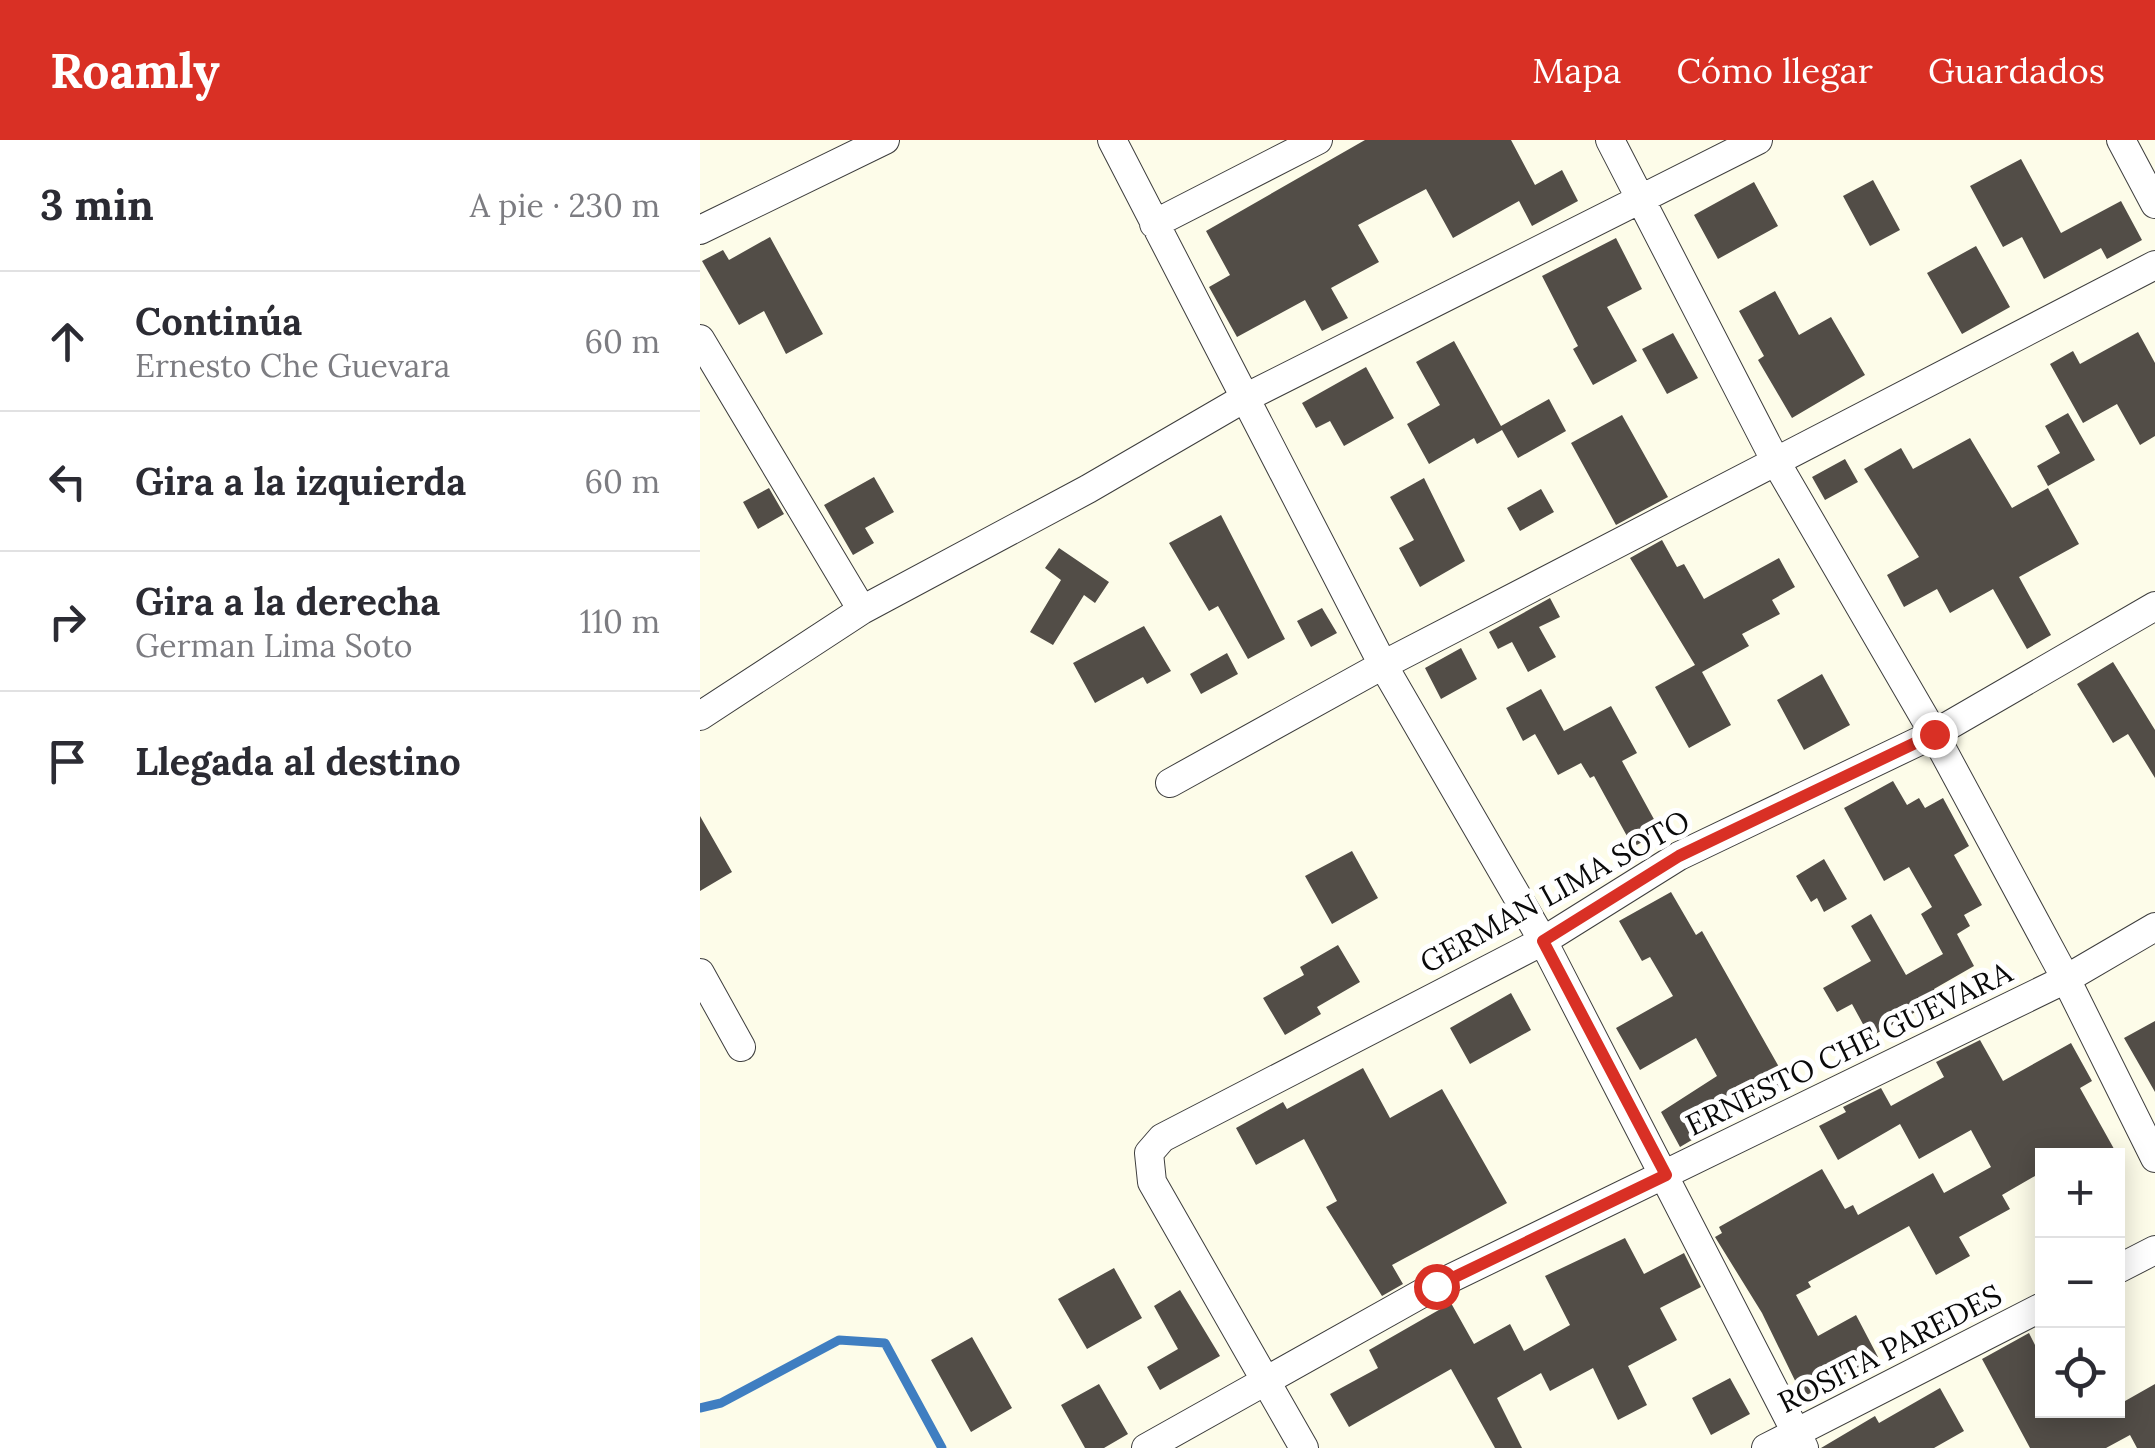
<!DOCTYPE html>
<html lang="es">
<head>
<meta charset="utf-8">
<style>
  body { margin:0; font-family:Lora,serif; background:#f7f7f7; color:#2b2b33 }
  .controls { position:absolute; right:30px; bottom:30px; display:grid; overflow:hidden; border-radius:0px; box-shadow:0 5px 25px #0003 }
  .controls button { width:90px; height:90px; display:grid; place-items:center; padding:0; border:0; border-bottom:2px solid #e1e1e2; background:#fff; color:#2b2b33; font:50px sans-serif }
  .stop { position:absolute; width:30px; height:30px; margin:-22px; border:8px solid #d93025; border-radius:50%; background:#fff }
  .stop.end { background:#d93025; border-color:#fff; box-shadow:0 2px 10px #0008 }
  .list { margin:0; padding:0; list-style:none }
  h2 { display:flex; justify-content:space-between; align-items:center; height:130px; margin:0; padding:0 40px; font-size:42px }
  h2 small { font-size:32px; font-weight:400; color:#7c7c81 }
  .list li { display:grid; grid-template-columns:65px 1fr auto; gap:30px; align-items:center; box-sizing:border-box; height:140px; padding:0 40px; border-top:2px solid #e1e1e2 }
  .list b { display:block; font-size:38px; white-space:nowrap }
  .list p { margin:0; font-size:32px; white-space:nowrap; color:#7c7c81 }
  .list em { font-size:32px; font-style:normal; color:#7c7c81 }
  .icon { flex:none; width:55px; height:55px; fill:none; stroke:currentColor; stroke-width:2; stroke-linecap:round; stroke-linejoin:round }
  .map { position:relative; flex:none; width:1455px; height:1308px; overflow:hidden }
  header { display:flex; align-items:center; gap:60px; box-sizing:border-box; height:140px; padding:0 50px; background:#d93025; color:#fff }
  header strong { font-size:48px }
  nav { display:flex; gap:55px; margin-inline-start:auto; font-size:35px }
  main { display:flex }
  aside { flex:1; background:#fff }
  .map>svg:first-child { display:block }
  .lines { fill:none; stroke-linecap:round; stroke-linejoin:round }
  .stream { stroke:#3f7ec1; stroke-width:9 }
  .building { fill:#524d47 }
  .street-casing { stroke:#3d3d3d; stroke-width:30 }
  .street { stroke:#fff; stroke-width:28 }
  .route { stroke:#d93025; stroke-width:12 }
  .labels { text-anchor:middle; stroke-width:10; stroke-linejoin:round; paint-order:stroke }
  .street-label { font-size:30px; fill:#0a0a0a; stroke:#fff }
</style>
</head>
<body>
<header>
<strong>Roamly</strong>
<nav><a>Mapa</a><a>Cómo llegar</a><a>Guardados</a></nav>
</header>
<main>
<aside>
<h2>3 min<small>A pie · 230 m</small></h2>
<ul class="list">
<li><svg class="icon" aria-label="ahead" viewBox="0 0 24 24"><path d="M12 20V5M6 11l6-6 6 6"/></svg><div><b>Continúa</b><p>Ernesto Che Guevara</p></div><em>60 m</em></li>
<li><svg class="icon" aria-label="left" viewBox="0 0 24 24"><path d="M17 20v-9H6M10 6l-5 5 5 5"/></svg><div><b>Gira a la izquierda</b></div><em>60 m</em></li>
<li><svg class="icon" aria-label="right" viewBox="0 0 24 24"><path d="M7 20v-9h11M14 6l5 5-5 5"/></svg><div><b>Gira a la derecha</b><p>German Lima Soto</p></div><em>110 m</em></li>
<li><svg class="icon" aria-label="arrive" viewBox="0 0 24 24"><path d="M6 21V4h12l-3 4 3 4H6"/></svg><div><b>Llegada al destino</b></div></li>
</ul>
</aside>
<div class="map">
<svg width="1455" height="1308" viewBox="0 0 1455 1308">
  <rect width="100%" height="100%" fill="#fdfce9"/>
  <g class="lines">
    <path class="stream" d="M0,1268L21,1263L139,1200L185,1203L242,1308"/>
  </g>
  <path class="building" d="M665,0H811L835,45L862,30L878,61L832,86L819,61L753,98L726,49L658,85L679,122L631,148L648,178L622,191L605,160L537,197L509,147L530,135L506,91Z
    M1321,19L1361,93L1421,61L1442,100L1407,119L1401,108L1344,139L1322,97L1303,107L1270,46Z
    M1173,40L1200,90L1170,106L1143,56Z
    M1054,42L1078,86L1018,119L994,75Z
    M70,97L123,194L86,214L64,171L39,185L2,121L23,110L29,120Z
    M916,98L942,149L907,167L937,221L893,245L873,209L878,206L842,136Z
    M1276,106L1310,167L1262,194L1227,133Z
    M1075,151L1099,195L1131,177L1165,235L1092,278L1058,220L1064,216L1039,171Z
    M1438,192L1455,223V296L1440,305L1417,264L1383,283L1350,224L1373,211L1380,224Z
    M973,193L998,238L967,254L942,209Z
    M754,201L801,286L849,259L866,291L818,318L802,290L777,304L774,298L729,324L707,284L740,265L716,222Z
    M666,227L694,278L644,306L630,281L616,288L602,263Z
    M1368,273L1395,320L1348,346L1337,326L1360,313L1345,286Z
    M922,275L968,357L916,385L871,303Z
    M1270,298L1312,368L1348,348L1379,404L1319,437L1351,495L1327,509L1293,449L1250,473L1237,449L1204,467L1187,435L1219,417L1164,329L1201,308L1213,329Z
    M1145,319L1158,342L1125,360L1112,337Z
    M174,337L194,372L165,388L174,403L153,415L124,365Z
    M724,338L765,421L720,447L699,408L714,400L690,357Z
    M69,348L84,374L58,389L43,362Z
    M841,349L854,372L820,391L807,368Z
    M521,375L585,499L548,519L518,466L509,471L469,403Z
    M962,400L977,427L984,424L1004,459L1079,418L1095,447L1072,460L1080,474L1042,494L1049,506L1002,532L1031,585L989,608L955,547L995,525L930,418Z
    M359,408L409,442L395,463L384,455L353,505L330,492L361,440L345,428Z
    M850,458L860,477L839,487L856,517L828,532L812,502L798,509L789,492Z
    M622,468L637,493L611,507L597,481Z
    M444,486L471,531L447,544L443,537L395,563L373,523Z
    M761,508L777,539L741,559L725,528Z
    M527,513L538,534L501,554L490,534Z
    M1413,522L1455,590V638L1428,594L1413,603L1377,544Z
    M1122,534L1150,585L1104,610L1077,560Z
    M841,549L864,591L911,566L937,613L922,621L961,692L933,707L894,636L890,638L881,623L858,635L835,594L823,601L806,568Z
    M1193,641L1207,665L1219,658L1225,668L1243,658L1269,706L1254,715L1282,765L1264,775L1270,786L1257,794L1274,826L1234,849L1239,859L1170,897L1152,864L1137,872L1123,848L1171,821L1151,786L1171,774L1206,835L1243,814L1221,774L1232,767L1209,727L1184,741L1144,668Z
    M0,676L32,732L0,751Z
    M652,711L678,758L632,784L605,736Z
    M1124,719L1147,759L1124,772L1117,758L1111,762L1096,736Z
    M971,752L996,795L1002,791L1088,943L980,1007L961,972L1017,936L996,898L940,930L916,888L973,856L950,817L942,821L919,781Z
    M638,805L660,842L617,867L621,874L585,895L563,858L604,835L600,827Z
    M811,853L831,890L770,924L750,888Z
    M1455,881V952L1424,898Z
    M1280,900L1303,941L1371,903L1392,941L1380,948L1418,1016H1342V1032L1302,1055L1310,1069L1259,1097L1270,1116L1236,1135L1209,1086L1108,1142L1111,1147L1096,1155L1118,1196L1156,1175L1178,1217L1103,1257L1062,1173L1015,1097L1022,1093L1019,1087L1122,1029L1145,1069L1153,1065L1158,1075L1233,1033L1244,1053L1291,1027L1271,990L1219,1019L1200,984L1138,1020L1119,986L1146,972L1143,967L1181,948L1191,966L1244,937L1236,922Z
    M663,928L690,978L742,949L807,1063L692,1125L703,1144L682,1156L626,1067L637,1061L604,999L556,1025L536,988L583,962L587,969Z
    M925,1098L944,1134L984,1113L1001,1147L960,1168L977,1200L928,1226L947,1265L918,1280L893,1228L850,1251L841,1233L797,1258L822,1308H795L751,1229L649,1287L630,1254L678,1228L669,1210L751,1163L774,1204L810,1184L824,1211L870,1185L845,1136Z
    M414,1128L442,1178L387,1209L358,1159Z
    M480,1150L520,1216L460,1250L447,1227L478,1209L454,1166Z
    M1329,1193L1342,1219V1270H1418V1265L1455,1244V1308H1437L1430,1295L1406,1308H1330L1282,1219Z
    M272,1197L312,1268L271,1292L231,1220Z
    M1030,1238L1050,1274L1011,1295L992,1258Z
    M399,1244L428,1294L404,1308H385L361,1265Z
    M1240,1248L1264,1291L1234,1308H1121L1175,1276L1179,1283Z"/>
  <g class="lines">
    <defs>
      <path id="street" d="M412,0L683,525L843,801L1104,1308
        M910,0L1076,322L1234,594L1366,839L1455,1018
        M1421,0L1455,64
        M454,84L618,0
        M0,90L185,0
        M0,199L162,470
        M0,576L162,470L388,349L543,259L1058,0
        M470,643L683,525L1455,125
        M0,833L41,907
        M1418,1129L1455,1110
        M446,1308L735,1146L1366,839L1455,787
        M604,1308L452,1042L449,1013L462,998L843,801L979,716L1234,594L1455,466
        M1066,1308L1342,1167"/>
    </defs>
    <use href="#street" class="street-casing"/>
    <use href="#street" class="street"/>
  </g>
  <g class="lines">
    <path class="route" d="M736,1146L966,1035L843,801L979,716L1234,594"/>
  </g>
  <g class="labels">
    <g class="street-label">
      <text transform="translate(855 752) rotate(-29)" y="10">GERMAN LIMA SOTO</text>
      <text transform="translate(1149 909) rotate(-26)" y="10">ERNESTO CHE GUEVARA</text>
      <text transform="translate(1190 1209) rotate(-27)" y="10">ROSITA PAREDES</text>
    </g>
  </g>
</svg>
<div class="controls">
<button>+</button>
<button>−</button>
<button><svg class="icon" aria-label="locate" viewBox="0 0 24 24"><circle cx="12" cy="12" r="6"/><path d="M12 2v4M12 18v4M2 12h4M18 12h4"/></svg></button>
</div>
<div class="stop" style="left:736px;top:1146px"></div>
<div class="stop end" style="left:1234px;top:594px"></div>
</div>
</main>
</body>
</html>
